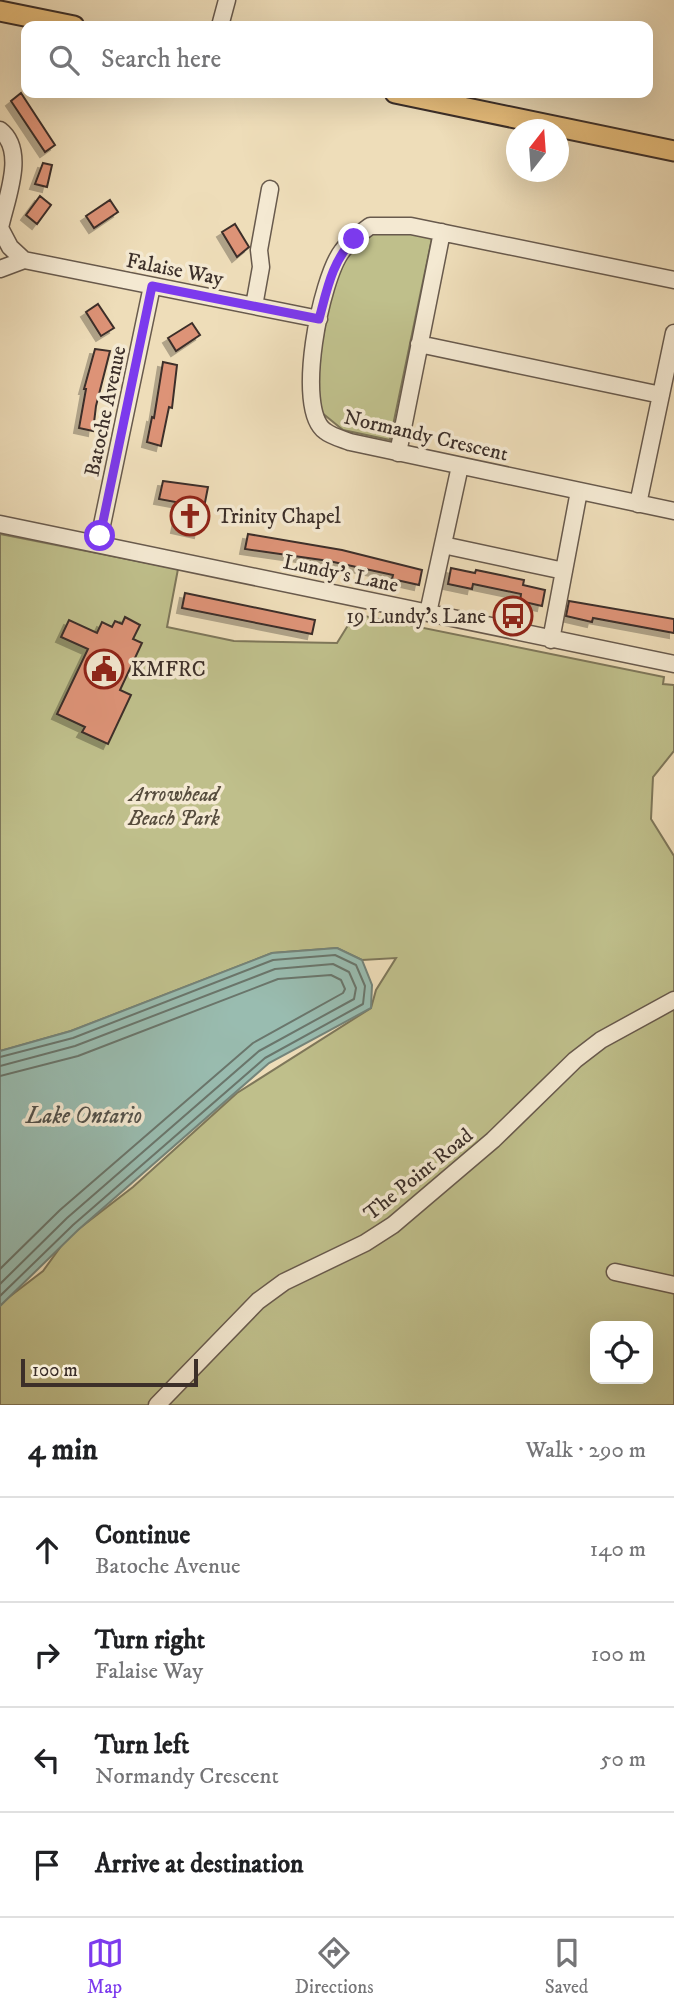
<!DOCTYPE html>
<html lang="en">
<head>
<meta charset="utf-8">
<style>
  body { margin:0; font-family:"IM FELL DW Pica",serif; background:#f2f2f2; color:#202124 }
  .controls { position:absolute; right:21px; bottom:21px; display:grid; overflow:hidden; border-radius:14px; box-shadow:0 7px 28px #0002 }
  .controls button { width:63px; height:63px; display:grid; place-items:center; padding:0; border:0; border-bottom:2px solid #e0e0e0; background:#fff; color:#202124; font:35px sans-serif }
  .compass { position:absolute; left:506px; top:119px; width:63px; height:63px; border-radius:50%; background:#fff; box-shadow:0 7px 28px #0002; rotate:17deg }
  .scale { position:absolute; left:21px; bottom:18px; width:177px; box-sizing:border-box; padding-left:7px; border:4px solid #3c2f29; border-top:0; font-size:19px; line-height:24px; white-space:nowrap; color:#3c2f29; -webkit-text-stroke:5px #f4e9d2; paint-order:stroke }
  .stop { position:absolute; width:21px; height:21px; margin:-16px; border:5px solid #7c3aed; border-radius:50%; background:#fff }
  .stop.end { background:#7c3aed; border-color:#fff; box-shadow:0 2px 7px #0008 }
  .list { margin:0; padding:0; list-style:none }
  h2 { display:flex; justify-content:space-between; align-items:center; height:91px; margin:0; padding:0 28px; font-size:30px }
  h2 small { font-size:23px; font-weight:400; color:#757577 }
  .list li { display:grid; grid-template-columns:46px 1fr auto; gap:21px; align-items:center; box-sizing:border-box; height:105px; padding:0 28px; border-top:2px solid #e0e0e0 }
  .list b { display:block; font-size:26px; white-space:nowrap }
  .list p { margin:0; font-size:23px; white-space:nowrap; color:#757577 }
  .list em { font-size:23px; font-style:normal; color:#757577 }
  .icon { flex:none; width:38px; height:38px; fill:none; stroke:currentColor; stroke-width:2; stroke-linecap:round; stroke-linejoin:round }
  .map { position:relative; flex:none; width:674px; height:1405px; overflow:hidden }
  .search { position:absolute; background:#fff; box-shadow:0 7px 28px #0002; left:21px; right:21px; top:21px; height:77px; display:flex; align-items:center; gap:18px; box-sizing:border-box; padding:0 24px; border-radius:14px; color:#757577; font-size:26px }
  .sheet { height:511px; background:#fff }
  nav { display:flex; justify-content:space-around; align-items:center; box-sizing:border-box; height:98px; border-top:2px solid #e0e0e0; background:#fff; font-size:19px; color:#757577 }
  nav a { display:grid; justify-items:center; gap:4px }
  nav .on { color:#7c3aed }
  .map>svg:first-child { display:block }
  .green { fill:#bfbf8b; stroke:#7e775a; stroke-width:2; fill-rule:evenodd }
  .water { fill:#99bcb0; stroke:#74847a; stroke-width:2 }
  .lines { fill:none; stroke-linecap:round; stroke-linejoin:round }
  .shore { stroke:#6a766c; stroke-width:2 }
  .building { fill:#dd9377; stroke:#3c2f29; stroke-width:2; filter:url(#shadow) }
  .minor-casing { stroke:#685a4d; stroke-width:19 }
  .major-casing { stroke:#3c2f29; stroke-width:23 }
  .minor { stroke:#f4e9d2; stroke-width:16 }
  .major { stroke:#e7be7c; stroke-width:19 }
  .route { stroke:#7c3aed; stroke-width:9 }
  .labels { text-anchor:middle; stroke-width:7; stroke-linejoin:round; paint-order:stroke }
  .street-label { font-size:21px; fill:#3c2f29; stroke:#f4e9d2 }
  .poi-label { font-size:21px; fill:#3c2f29; stroke:#f4e9d2; text-anchor:start }
  .park-label { font-size:21px; font-style:italic; fill:#564c3d; stroke:#f4e9d2 }
  .water-label { font-size:23px; font-style:italic; fill:#53524b; stroke:#f4e9d2 }
</style>
</head>
<body>
<div class="map">
<svg width="674" height="1405" viewBox="0 0 674 1405">
  <defs>
    <filter id="shadow"><feDropShadow dx="-5" dy="5" stdDeviation="0" flood-color="#0004"/></filter>
  </defs>
  <rect width="100%" height="100%" fill="#eeddb9"/>
  <filter id="stains"><feTurbulence type="fractalNoise" baseFrequency=".00286" numOctaves="4"/><feColorMatrix values="0 0 0 0 .2 0 0 0 0 .09 0 0 0 0 .02 0 0 0 .5 -.17"/></filter>
  <radialGradient id="worn" r=".72"><stop offset=".6" stop-color="#630" stop-opacity="0"/><stop offset="1" stop-color="#630" stop-opacity=".3"/></radialGradient>
  <path class="green" d="M385,228L432,238L390,440L343,430L316,408L313,392L329,304L343,255L354,239Z
    M0,534L178,569L167,627L234,641L337,643L355,614L664,677L663,684L674,685V751L653,777L651,819L674,856V1405H0V1304L43,1271L67,1238L133,1187L237,1093L371,1008L376,990L396,958L362,960L337,948L272,953L71,1031L0,1051ZM595,1326H648V1379H595Z"/>
  <path class="water" d="M337,948L362,960L372,985L371,1008L269,1063L78,1230L0,1306V1051L71,1031L272,953Z"/>
  <g class="lines">
    <path class="shore" d="M0,1057L73,1038L273,960L335,955L356,965L365,986L363,1004L265,1058L73,1225L0,1296
      M0,1066L75,1046L275,969L333,964L349,972L356,988L354,999L259,1051L67,1218L0,1284
      M0,1076L78,1056L278,979L331,975L341,980L345,989L343,993L253,1043L60,1210L0,1269"/>
  </g>
  <path class="building" d="M21,93L55,145L45,152L11,101Z
    M43,163L52,165L47,187L35,184Z
    M40,196L51,205L37,224L26,215Z
    M110,200L118,212L94,228L86,216Z
    M235,224L249,247L237,257L222,232Z
    M98,304L114,328L101,336L86,312Z
    M192,323L200,335L176,351L168,338Z
    M95,349L110,351L96,406L93,431L79,428L86,389H84Z
    M163,362L177,365L172,408L169,407L161,446L147,442L152,417L154,418Z
    M163,481L208,487L199,533L176,528L181,503L159,499Z
    M248,534L342,550L422,570L419,585L392,579L393,575L329,561L245,549Z
    M451,568L475,573L476,570L524,580L523,585L545,590L542,606L520,601L521,594L473,584L472,589L448,584Z
    M185,593L315,620L312,634L182,608Z
    M569,601L674,619V633L593,618L592,622L566,616Z
    M125,617L140,625L133,639L142,643L120,690L131,695L108,744L82,732L85,727L57,714L88,649L61,637L69,620L97,633L102,622L112,627L115,621L122,624Z"/>
  <g class="lines">
    <defs>
      <path id="minor" d="M220,26L227,0
        M0,130C27,151 6,199 0,228L10,247L24,260
        M0,269L24,260L319,319
        M674,280L411,226H370C361,233 349,241 342,251C321,278 294,409 325,431C331,436 342,439 350,442L674,511
        M254,306L261,267L259,250L270,189
        M419,344L661,395
        M398,453L442,232
        M638,504L674,333
        M0,524L674,664
        M98,544L152,286
        M443,545L564,571
        M428,613L460,466
        M551,640L579,491
        M615,1272L674,1285
        M157,1405L258,1301L284,1282L365,1243L393,1225L493,1140L575,1060L601,1040L674,1000"/>
      <path id="major" d="M0,11L74,26
        M395,93L674,151"/>
    </defs>
    <use href="#minor" class="minor-casing"/>
    <use href="#major" class="major-casing"/>
    <use href="#minor" class="minor"/>
    <use href="#major" class="major"/>
  </g>
  <g class="lines">
    <path class="route" d="M100,536L152,286L319,319C327,290 332,261 354,239"/>
  </g>
  <defs>
    <symbol id="church-ring" viewBox="-11 -11 22 22"><circle r="9.5" fill="#f4e9d2" stroke="#8f2418" stroke-width="1.5"/><path d="M-1.2-6h2.4v3.5h3.3v2.4h-3.3V6h-2.4V-.1h-3.3v-2.4h3.3Z" fill="#8f2418"/></symbol>
    <symbol id="bus-ring" viewBox="-11 -11 22 22"><circle r="9.5" fill="#f4e9d2" stroke="#8f2418" stroke-width="1.5"/><path d="M-5-6H5V4H4V6H2V4H-2V6H-4V4H-5ZM-3.5-4V0h7V-4ZM-3.5 1.2v1.5H-2V1.2ZM2 1.2v1.5H3.5V1.2Z" fill="#8f2418"/></symbol>
    <symbol id="civic-ring" viewBox="-11 -11 22 22"><circle r="9.5" fill="#f4e9d2" stroke="#8f2418" stroke-width="1.5"/><path d="M-.6-6.5H3V-4.5H.6V-3L4-1V1h2V6H-6V1h2V-1L-.6-3ZM-1.2 2.5V6h2.4V2.5Z" fill="#8f2418"/></symbol>
  </defs>
  <g fill-rule="evenodd">
    <use href="#church-ring" x="168" y="494" width="44" height="44"/>
    <use href="#bus-ring" x="491" y="594" width="44" height="44"/>
    <use href="#civic-ring" x="82" y="647" width="44" height="44"/>
  </g>
  <g class="labels">
    <g class="street-label">
      <text transform="translate(175 269) rotate(11)" y="7">Falaise Way</text>
      <text transform="translate(105 411) rotate(-78)" y="7">Batoche Avenue</text>
      <text transform="translate(426 435) rotate(13)" y="7">Normandy Crescent</text>
      <text transform="translate(341 573) rotate(12)" y="7">Lundy's Lane</text>
      <text transform="translate(418 1174) rotate(-39)" y="7">The Point Road</text>
    </g>
    <g class="poi-label">
      <text x="217" y="523">Trinity Chapel</text>
      <text x="486" y="623" text-anchor="end">19 Lundy's Lane</text>
      <text x="131" y="676">KMFRC</text>
    </g>
    <g class="park-label">
      <text x="174" y="801">Arrowhead<tspan x="174" dy="24">Beach Park</tspan></text>
    </g>
    <g class="water-label">
      <text x="84" y="1123">Lake Ontario</text>
    </g>
  </g>
  <rect width="100%" height="100%" filter="url(#stains)"/>
  <rect width="100%" height="100%" fill="url(#worn)"/>
</svg>
<div class="controls">
<button><svg class="icon" aria-label="locate" viewBox="0 0 24 24"><circle cx="12" cy="12" r="6"/><path d="M12 2v4M12 18v4M2 12h4M18 12h4"/></svg></button>
</div>
<svg class="compass" viewBox="-18 -18 36 36"><path d="M0-13l5 13h-10z" fill="#e53935"/><path d="M0 13l5-13h-10z" fill="#757577"/></svg>
<div class="scale">100 m</div>
<div class="stop" style="left:100px;top:536px"></div>
<div class="stop end" style="left:354px;top:239px"></div>
<div class="search"><svg class="icon" aria-label="search" viewBox="0 0 24 24"><circle cx="10" cy="10" r="6"/><path d="M15 15l6 6"/></svg>Search here</div>
</div>
<section class="sheet">
<h2>4 min<small>Walk · 290 m</small></h2>
<ul class="list">
<li><svg class="icon" aria-label="ahead" viewBox="0 0 24 24"><path d="M12 20V5M6 11l6-6 6 6"/></svg><div><b>Continue</b><p>Batoche Avenue</p></div><em>140 m</em></li>
<li><svg class="icon" aria-label="right" viewBox="0 0 24 24"><path d="M7 20v-9h11M14 6l5 5-5 5"/></svg><div><b>Turn right</b><p>Falaise Way</p></div><em>100 m</em></li>
<li><svg class="icon" aria-label="left" viewBox="0 0 24 24"><path d="M17 20v-9H6M10 6l-5 5 5 5"/></svg><div><b>Turn left</b><p>Normandy Crescent</p></div><em>50 m</em></li>
<li><svg class="icon" aria-label="arrive" viewBox="0 0 24 24"><path d="M6 21V4h12l-3 4 3 4H6"/></svg><div><b>Arrive at destination</b></div></li>
</ul>
</section>
<nav>
<a class="on"><svg class="icon" aria-label="map" viewBox="0 0 24 24"><path d="M3 6l6-2 6 2 6-2v14l-6 2-6-2-6 2zM9 4v14M15 6v14"/></svg>Map</a>
<a><svg class="icon" aria-label="directions" viewBox="0 0 24 24"><path d="M12 3l9 9-9 9-9-9zM9 14v-3h6M13 9l2 2-2 2"/></svg>Directions</a>
<a><svg class="icon" aria-label="saved" viewBox="0 0 24 24"><path d="M7 4h10v16l-5-4-5 4z"/></svg>Saved</a>
</nav>
</body>
</html>
